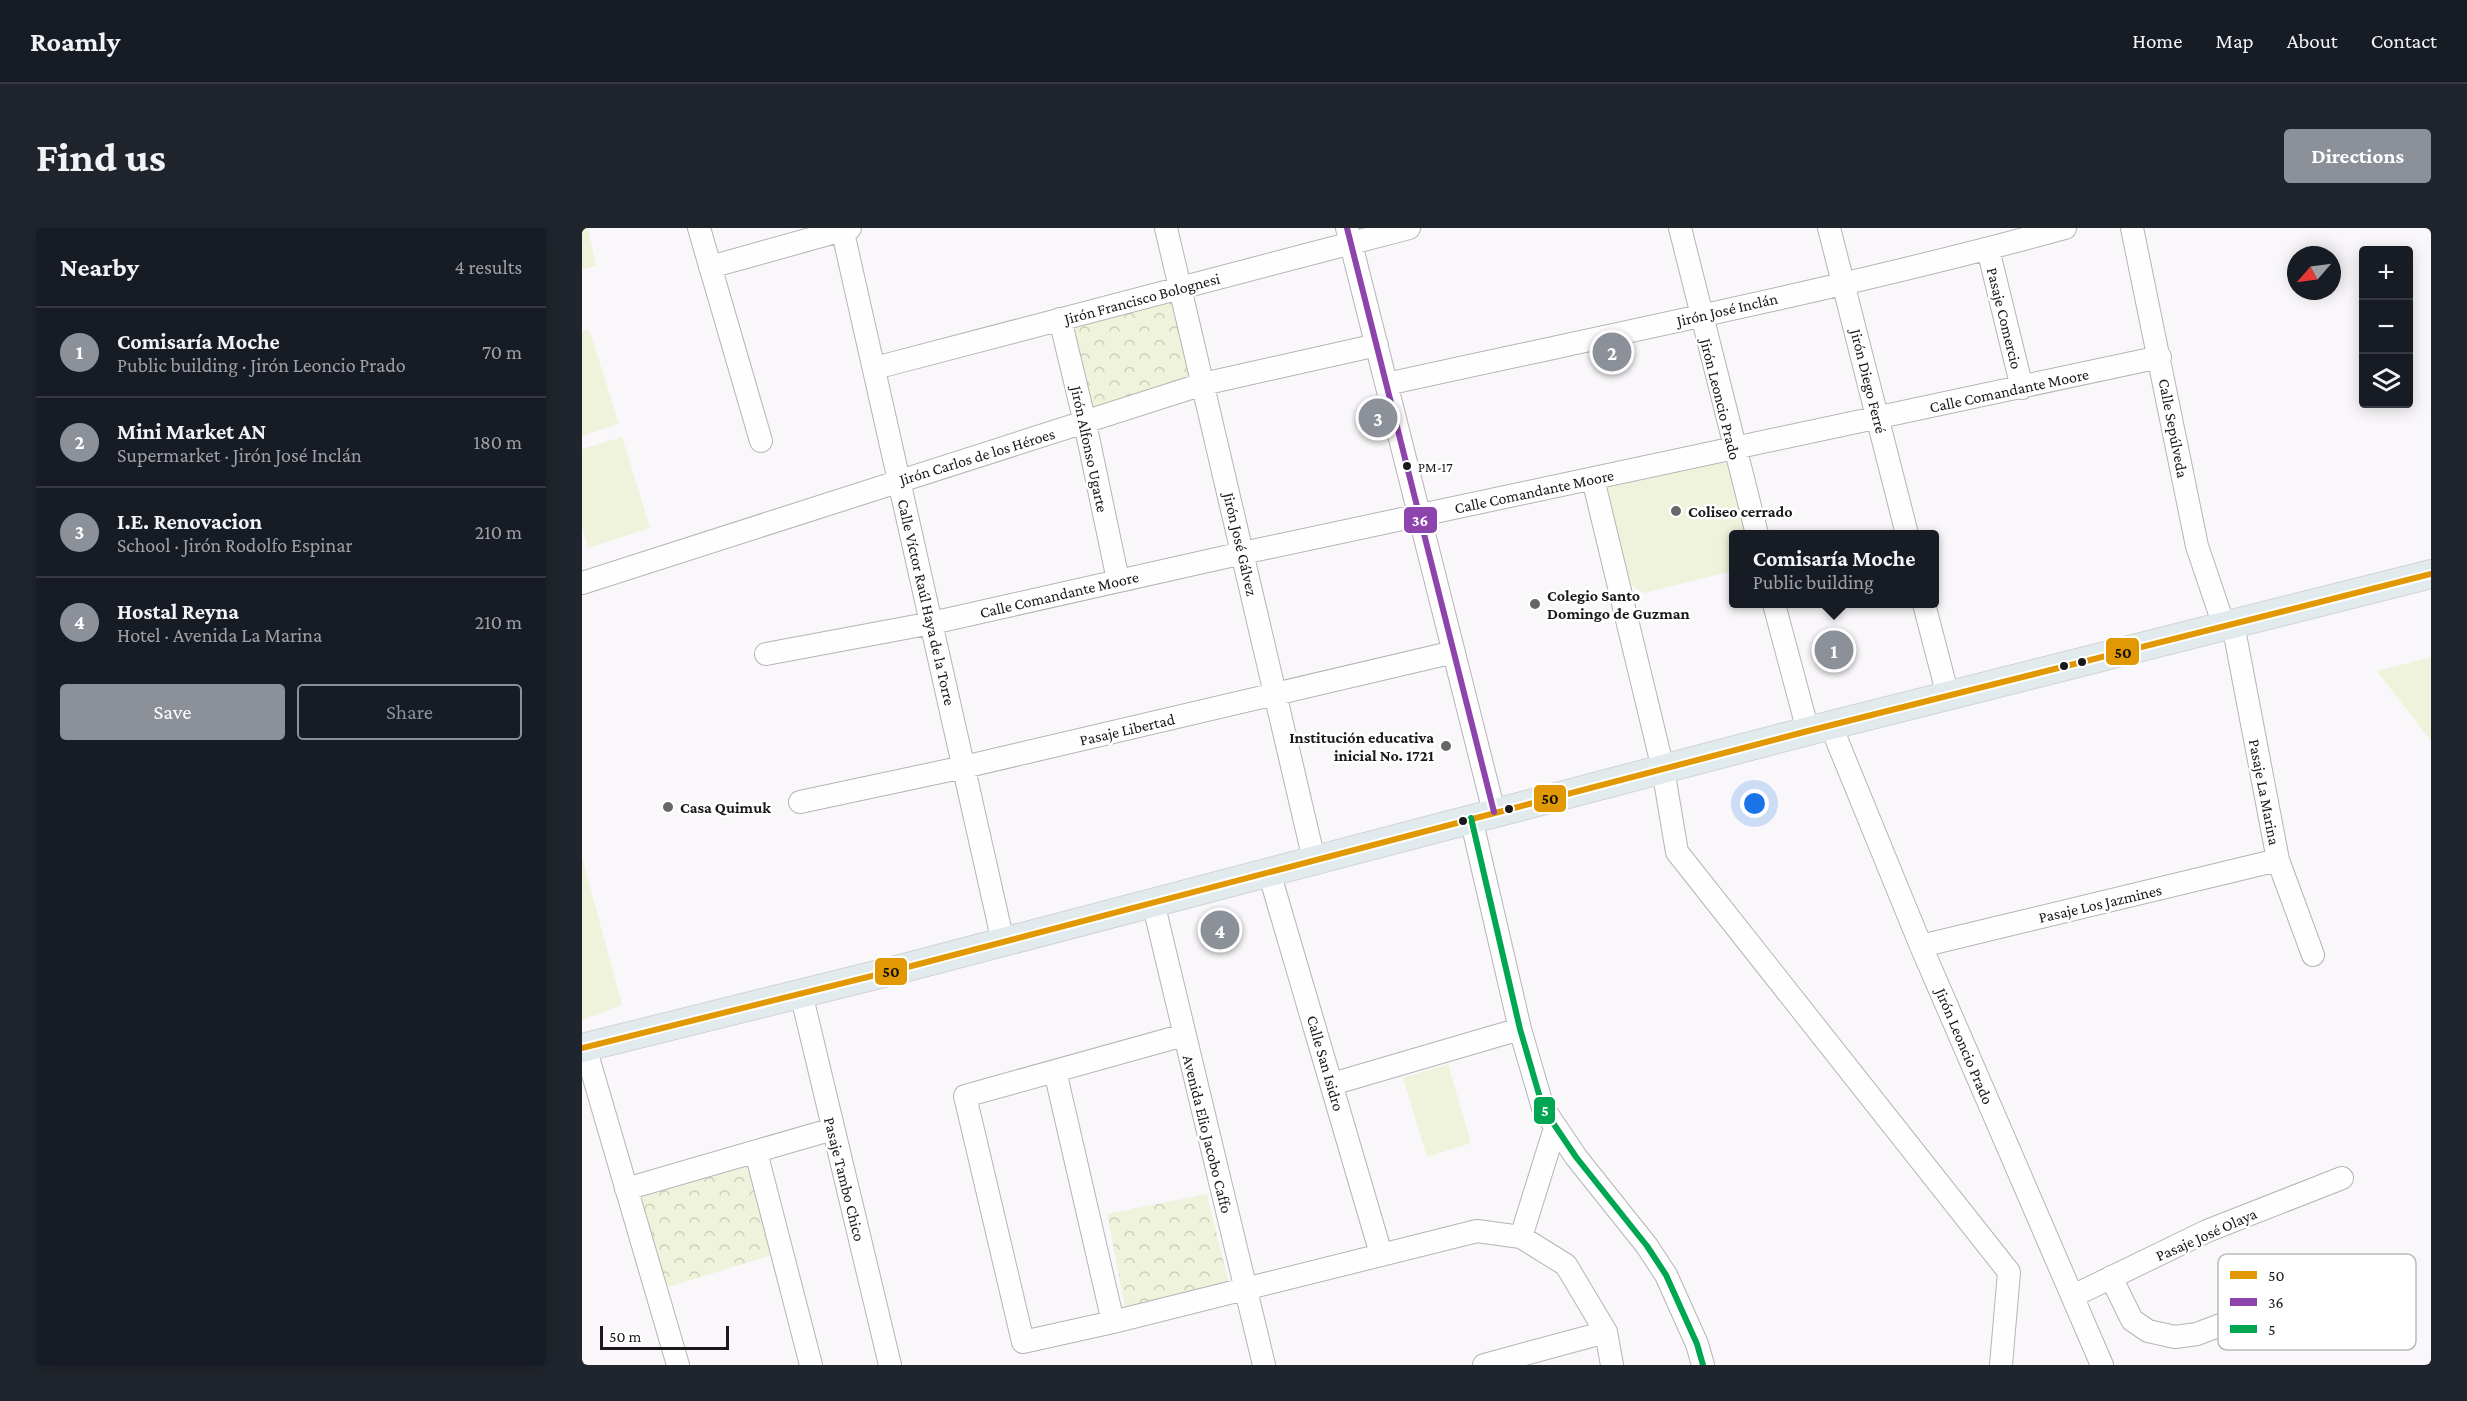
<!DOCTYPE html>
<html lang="en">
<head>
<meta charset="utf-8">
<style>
  body { margin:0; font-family:"Crimson Pro",serif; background:#20242c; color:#f1f3f6 }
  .controls { position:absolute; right:18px; top:18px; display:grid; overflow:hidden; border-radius:6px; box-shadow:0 3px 15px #0003 }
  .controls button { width:54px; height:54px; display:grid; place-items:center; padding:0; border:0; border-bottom:2px solid #363941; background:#171b24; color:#f1f3f6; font:30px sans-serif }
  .compass { position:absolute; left:1705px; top:18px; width:54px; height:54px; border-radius:50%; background:#171b24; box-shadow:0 3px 15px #0003; rotate:242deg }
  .scale { position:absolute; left:18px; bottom:15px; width:129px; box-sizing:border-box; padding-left:6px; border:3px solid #1a181a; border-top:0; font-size:16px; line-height:21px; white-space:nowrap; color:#1a181a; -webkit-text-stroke:4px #fff; paint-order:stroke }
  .you { position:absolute; left:1173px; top:576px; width:21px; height:21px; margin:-15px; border:4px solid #fff; border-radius:50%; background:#1a73e8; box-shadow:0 0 0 9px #1a73e833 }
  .badge { display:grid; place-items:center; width:39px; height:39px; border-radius:50%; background:#8c9099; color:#fff; font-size:20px; font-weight:700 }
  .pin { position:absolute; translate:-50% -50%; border:3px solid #fff; box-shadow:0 2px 6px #0006 }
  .popup { position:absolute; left:1147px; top:302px; width:210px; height:78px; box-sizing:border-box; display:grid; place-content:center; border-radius:6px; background:#171b24; filter:drop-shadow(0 2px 4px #0005); font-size:20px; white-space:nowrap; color:#9ea1a6 }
  .popup b { font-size:22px; color:#f1f3f6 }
  .popup::after { content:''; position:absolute; left:50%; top:100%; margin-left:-12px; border:12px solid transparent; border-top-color:#171b24 }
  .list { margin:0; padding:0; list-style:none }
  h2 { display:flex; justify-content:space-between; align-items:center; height:78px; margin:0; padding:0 24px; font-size:26px }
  h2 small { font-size:20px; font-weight:400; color:#9ea1a6 }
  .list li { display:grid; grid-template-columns:39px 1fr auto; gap:18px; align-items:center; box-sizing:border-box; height:90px; padding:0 24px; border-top:2px solid #363941 }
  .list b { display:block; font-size:22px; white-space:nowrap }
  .list p { margin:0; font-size:20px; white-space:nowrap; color:#9ea1a6 }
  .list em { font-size:20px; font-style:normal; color:#9ea1a6 }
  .actions { display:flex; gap:12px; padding:18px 24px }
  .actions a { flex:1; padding:14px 0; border:2px solid #8c9099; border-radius:6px; text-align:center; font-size:21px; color:#8c9099 }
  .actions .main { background:#8c9099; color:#fff }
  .icon { flex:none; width:33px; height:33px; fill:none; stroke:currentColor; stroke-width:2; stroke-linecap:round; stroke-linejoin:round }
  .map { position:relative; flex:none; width:1849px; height:1137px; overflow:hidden; border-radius:6px }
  header { display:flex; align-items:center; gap:36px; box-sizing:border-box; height:84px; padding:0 30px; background:#171b24; border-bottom:2px solid #363941 }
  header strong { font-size:28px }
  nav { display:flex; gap:33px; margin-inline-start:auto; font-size:21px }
  .intro { display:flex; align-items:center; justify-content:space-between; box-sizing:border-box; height:144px; padding:0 36px }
  h1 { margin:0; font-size:42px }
  .button { padding:15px 27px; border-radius:6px; background:#8c9099; color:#fff; font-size:21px; font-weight:700 }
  main { display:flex; gap:36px; padding:0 36px }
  aside { flex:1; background:#171b24; border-radius:6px; box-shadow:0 3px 15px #0003 }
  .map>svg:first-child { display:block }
  .park { fill:url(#park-crowns) }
  .garden { fill:#eff3db }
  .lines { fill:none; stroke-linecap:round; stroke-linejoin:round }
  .minor-casing { stroke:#b6b4b6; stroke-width:24 }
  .major-casing { stroke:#d3d2d3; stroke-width:30 }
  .minor { stroke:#fefefe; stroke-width:22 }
  .major { stroke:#e1ebee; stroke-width:28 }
  .bus-1-casing { stroke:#fff; stroke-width:10 }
  .bus-2-casing { stroke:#fff; stroke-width:10 }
  .bus-3-casing { stroke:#fff; stroke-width:10 }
  .bus-1 { stroke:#e19803; stroke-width:6 }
  .bus-2 { stroke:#8e44ad; stroke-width:6 }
  .bus-3 { stroke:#00a651; stroke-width:6 }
  .bus-dot { fill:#1a181a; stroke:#fff; stroke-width:2 }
  .poi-dot { fill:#686668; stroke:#fff; stroke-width:2 }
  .labels { text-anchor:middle; stroke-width:5; stroke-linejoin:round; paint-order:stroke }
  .bus-label { font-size:14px; fill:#1a181a; stroke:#fff; text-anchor:start }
  .street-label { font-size:16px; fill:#1a181a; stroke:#fff }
  .poi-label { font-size:16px; font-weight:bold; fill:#1a181a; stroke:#fff; text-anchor:start }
  .key { fill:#fff; stroke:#bababa; stroke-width:1.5 }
  .key-label { font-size:16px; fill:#1a181a }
  .line-badge { stroke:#fff; stroke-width:2 }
  .badge-label { font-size:16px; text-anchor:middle; font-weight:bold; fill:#fff }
  .pale-badge-label { font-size:16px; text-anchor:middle; font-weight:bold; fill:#111 }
</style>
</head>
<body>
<header>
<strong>Roamly</strong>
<nav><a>Home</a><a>Map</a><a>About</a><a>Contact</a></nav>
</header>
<div class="intro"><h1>Find us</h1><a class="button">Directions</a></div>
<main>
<aside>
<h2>Nearby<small>4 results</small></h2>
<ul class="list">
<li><span class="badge">1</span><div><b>Comisaría Moche</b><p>Public building · Jirón Leoncio Prado</p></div><em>70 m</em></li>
<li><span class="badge">2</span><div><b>Mini Market AN</b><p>Supermarket · Jirón José Inclán</p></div><em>180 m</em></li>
<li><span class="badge">3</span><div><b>I.E. Renovacion</b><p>School · Jirón Rodolfo Espinar</p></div><em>210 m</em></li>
<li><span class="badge">4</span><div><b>Hostal Reyna</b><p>Hotel · Avenida La Marina</p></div><em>210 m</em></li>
</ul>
<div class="actions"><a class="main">Save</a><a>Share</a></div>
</aside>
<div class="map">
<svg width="1849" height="1137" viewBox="0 0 1849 1137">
  <defs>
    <pattern id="park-crowns" width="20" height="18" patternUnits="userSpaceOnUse" patternTransform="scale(1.5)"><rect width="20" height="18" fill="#eff3db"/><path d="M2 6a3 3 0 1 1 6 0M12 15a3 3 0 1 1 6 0" fill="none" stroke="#ccd0bb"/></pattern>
  </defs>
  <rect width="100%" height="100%" fill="#f9f7f9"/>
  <path class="park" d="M594,64L615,155L505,190L483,93Z
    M165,933L193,1026L80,1061L53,965Z
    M625,966L648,1060L543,1080L525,986Z"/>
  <path class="garden" d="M0,0H6L14,38L0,41Z
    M7,101L37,196L0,208V103Z
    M40,209L68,300L6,320L0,298V221Z
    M1132,230L1146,236L1166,306H1152L1151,343L1062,365L1050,358L1021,259Z
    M1849,429V513L1795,443Z
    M0,629L40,777L0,792Z
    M866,836L889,915L845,929L821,850Z"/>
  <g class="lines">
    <defs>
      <path id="minor" d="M117,0L179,213
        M260,0L421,714
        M584,0L732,632
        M765,0L912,584
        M1098,0L1175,306
        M1247,0L1325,306
        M1550,0L1615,318L1642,398
        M1406,21L1440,160
        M128,39L268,0
        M478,91L503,195L536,352
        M293,140L827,0
        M805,156C1031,106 1260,61 1483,0
        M1011,251L1081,541L1095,624L1427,1044L1419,1137
        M0,355L621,156L795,117
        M1192,376L1226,503
        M1342,376L1366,468
        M1651,396L1696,632L1731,727
        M184,426L350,395L661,325L1578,129
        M1249,498L1339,718L1520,1137
        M218,574L382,539L872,424
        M889,590L938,801L961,880L994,929L1065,1018L1084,1047L1115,1116L1121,1137
        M687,644L799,1026
        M571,674L682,1137
        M1339,718L1696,632
        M219,765L308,1137
        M602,807L383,868L441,1114L531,1094L895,1003L939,1009L984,1037L1024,1104L1030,1137
        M3,819L96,1137
        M473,843L531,1094
        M750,856L938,801
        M174,924L229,1137
        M44,961L251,901
        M939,1009L973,900
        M1529,1049L1550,1092L1566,1103L1593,1109L1615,1106L1651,1092L1687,1083L1790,1065
        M1491,1068L1625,1003L1760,950
        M902,1137L1024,1104"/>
      <path id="major" d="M0,820L322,740L1226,503L1849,346"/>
    </defs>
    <use href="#minor" class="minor-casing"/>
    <use href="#major" class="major-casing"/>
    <use href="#minor" class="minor"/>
    <use href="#major" class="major"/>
    <defs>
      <path id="bus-1" d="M0,820L322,740L1226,503L1849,346"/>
      <path id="bus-2" d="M765,0L912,584"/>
      <path id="bus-3" d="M889,590L938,801L961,880L994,929L1065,1018L1084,1047L1115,1116L1121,1137"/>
    </defs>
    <use href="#bus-1" class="bus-1-casing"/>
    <use href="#bus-2" class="bus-2-casing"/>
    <use href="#bus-3" class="bus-3-casing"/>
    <use href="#bus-1" class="bus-1"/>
    <use href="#bus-2" class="bus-2"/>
    <use href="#bus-3" class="bus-3"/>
  </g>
  <g class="bus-dot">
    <circle cx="825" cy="238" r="5"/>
    <circle cx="1500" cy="434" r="5"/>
    <circle cx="1482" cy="438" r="5"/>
    <circle cx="927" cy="581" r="5"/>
    <circle cx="881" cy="593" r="5"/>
  </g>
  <g class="poi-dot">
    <circle cx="1094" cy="283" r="6"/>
    <circle cx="953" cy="376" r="6"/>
    <circle cx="864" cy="518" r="6"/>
    <circle cx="86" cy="579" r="6"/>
  </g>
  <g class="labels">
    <g class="bus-label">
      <text x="836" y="244">PM-17</text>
    </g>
    <g class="street-label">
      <text transform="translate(560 70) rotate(-15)" y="6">Jirón Francisco Bolognesi</text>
      <text transform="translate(1145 81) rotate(-13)" y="6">Jirón José Inclán</text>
      <text transform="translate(1423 90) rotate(76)" y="6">Pasaje Comercio</text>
      <text transform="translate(1287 153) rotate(76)" y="6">Jirón Diego Ferré</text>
      <text transform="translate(1427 162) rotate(-12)" y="6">Calle Comandante Moore</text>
      <text transform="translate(1139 171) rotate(76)" y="6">Jirón Leoncio Prado</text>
      <text transform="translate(1592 200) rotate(79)" y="6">Calle Sepúlveda</text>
      <text transform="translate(508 221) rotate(78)" y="6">Jirón Alfonso Ugarte</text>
      <text transform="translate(395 228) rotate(-17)" y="6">Jirón Carlos de los Héroes</text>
      <text transform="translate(952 263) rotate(-12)" y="6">Calle Comandante Moore</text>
      <text transform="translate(659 316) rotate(77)" y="6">Jirón José Gálvez</text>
      <text transform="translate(477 366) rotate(-13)" y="6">Calle Comandante Moore</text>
      <text transform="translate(345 374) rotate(77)" y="6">Calle Víctor Raúl Haya de la Torre</text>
      <text transform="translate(545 501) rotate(-13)" y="6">Pasaje Libertad</text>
      <text transform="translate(1683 564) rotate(79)" y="6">Pasaje La Marina</text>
      <text transform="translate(1518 675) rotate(-13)" y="6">Pasaje Los Jazmines</text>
      <text transform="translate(1383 818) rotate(67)" y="6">Jirón Leoncio Prado</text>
      <text transform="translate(744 835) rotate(74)" y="6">Calle San Isidro</text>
      <text transform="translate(626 906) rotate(76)" y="6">Avenida Elio Jacobo Caffo</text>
      <text transform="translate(263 951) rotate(76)" y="6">Pasaje Tambo Chico</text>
      <text transform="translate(1624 1006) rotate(-24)" y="6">Pasaje José Olaya</text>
    </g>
    <g class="poi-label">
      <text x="1106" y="289">Coliseo cerrado</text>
      <text x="965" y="373">Colegio Santo<tspan x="965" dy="18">Domingo de Guzman</tspan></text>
      <text x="852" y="515" text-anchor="end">Institución educativa<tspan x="852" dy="18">inicial No. 1721</tspan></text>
      <text x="98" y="585">Casa Quimuk</text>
    </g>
  </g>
  <rect x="1636" y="1026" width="198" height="96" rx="9" class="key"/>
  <rect x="1648" y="1043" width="27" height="8" fill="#e19803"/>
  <rect x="1648" y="1070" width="27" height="8" fill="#8e44ad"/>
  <rect x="1648" y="1097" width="27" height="8" fill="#00a651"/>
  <g class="key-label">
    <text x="1686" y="1053">50</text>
    <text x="1686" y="1080">36</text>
    <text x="1686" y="1107">5</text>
  </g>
  <g class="line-badge">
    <rect x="821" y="278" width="35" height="28" rx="6" fill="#8e44ad"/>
    <rect x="1523" y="409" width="35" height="29" rx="6" fill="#e19803"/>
    <rect x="951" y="556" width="34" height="29" rx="6" fill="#e19803"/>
    <rect x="292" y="729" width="34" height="29" rx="6" fill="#e19803"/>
    <rect x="951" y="868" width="23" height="29" rx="6" fill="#00a651"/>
  </g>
  <g class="badge-label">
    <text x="838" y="298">36</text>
    <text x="963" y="888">5</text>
  </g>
  <g class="pale-badge-label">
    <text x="1541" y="430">50</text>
    <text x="968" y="576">50</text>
    <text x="309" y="749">50</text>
  </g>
</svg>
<div class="controls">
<button>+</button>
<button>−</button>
<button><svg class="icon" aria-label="layers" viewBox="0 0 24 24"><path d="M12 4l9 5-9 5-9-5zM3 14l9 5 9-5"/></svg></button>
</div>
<svg class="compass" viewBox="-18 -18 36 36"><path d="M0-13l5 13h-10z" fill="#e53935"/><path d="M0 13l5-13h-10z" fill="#9ea1a6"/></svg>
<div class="scale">50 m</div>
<div class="you"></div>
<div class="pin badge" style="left:1252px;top:422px">1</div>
<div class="popup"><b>Comisaría Moche</b>Public building</div>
<div class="pin badge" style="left:1030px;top:124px">2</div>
<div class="pin badge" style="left:796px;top:190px">3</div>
<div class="pin badge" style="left:638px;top:702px">4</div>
</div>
</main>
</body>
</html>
